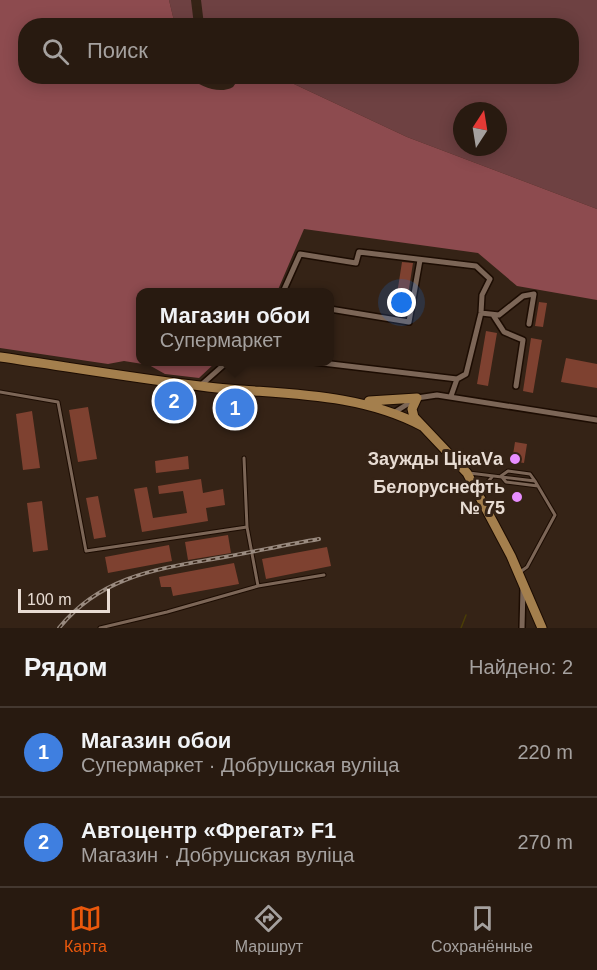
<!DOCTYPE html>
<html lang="ru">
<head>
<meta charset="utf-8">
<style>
  body { margin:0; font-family:Helvetica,sans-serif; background:#302319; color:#f1f3f6 }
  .compass { position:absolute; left:453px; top:102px; width:54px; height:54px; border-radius:50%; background:#281a10; box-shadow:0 3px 15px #0003; rotate:12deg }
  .scale { position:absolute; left:18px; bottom:15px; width:92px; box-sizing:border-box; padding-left:6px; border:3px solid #e8dcd3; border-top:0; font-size:16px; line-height:21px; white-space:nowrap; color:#e8dcd3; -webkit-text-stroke:4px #352316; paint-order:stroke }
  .you { position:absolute; left:402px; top:303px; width:21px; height:21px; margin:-15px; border:4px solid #fff; border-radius:50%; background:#1a73e8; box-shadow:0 0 0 9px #1a73e833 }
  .badge { display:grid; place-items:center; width:39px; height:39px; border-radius:50%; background:#ea580c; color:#fff; font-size:20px; font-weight:700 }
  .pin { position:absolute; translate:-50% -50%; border:3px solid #fff; box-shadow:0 2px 6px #0006 }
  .popup { position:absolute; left:136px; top:288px; width:198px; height:78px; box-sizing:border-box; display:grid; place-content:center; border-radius:12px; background:#281a10; filter:drop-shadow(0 2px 4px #0005); font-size:20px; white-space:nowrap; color:#a5a19f }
  .popup b { font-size:22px; color:#f1f3f6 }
  .popup::after { content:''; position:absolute; left:50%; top:100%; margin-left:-12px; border:12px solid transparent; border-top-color:#281a10 }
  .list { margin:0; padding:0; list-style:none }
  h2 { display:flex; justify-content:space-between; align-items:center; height:78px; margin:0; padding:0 24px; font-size:26px }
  h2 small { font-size:20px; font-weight:400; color:#a5a19f }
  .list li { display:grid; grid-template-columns:39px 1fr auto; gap:18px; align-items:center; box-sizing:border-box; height:90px; padding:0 24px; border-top:2px solid #443830 }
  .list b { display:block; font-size:22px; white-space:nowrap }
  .list p { margin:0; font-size:20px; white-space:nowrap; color:#a5a19f }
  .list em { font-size:20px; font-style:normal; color:#a5a19f }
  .icon { flex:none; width:33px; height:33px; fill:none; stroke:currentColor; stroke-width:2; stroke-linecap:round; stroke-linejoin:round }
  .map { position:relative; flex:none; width:597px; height:628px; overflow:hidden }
  .search { position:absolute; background:#281a10; box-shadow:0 3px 15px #0003; left:18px; right:18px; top:18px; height:66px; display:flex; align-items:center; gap:15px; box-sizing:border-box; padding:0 21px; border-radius:24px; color:#a5a19f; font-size:22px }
  .sheet { height:258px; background:#281a10 }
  nav { display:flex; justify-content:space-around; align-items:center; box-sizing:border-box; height:84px; border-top:2px solid #443830; background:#281a10; font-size:16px; color:#a5a19f }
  nav a { display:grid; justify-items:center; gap:3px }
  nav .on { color:#ea580c }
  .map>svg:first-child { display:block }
  .green { fill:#6e4142; fill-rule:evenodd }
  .forest { fill:#8d4b4f }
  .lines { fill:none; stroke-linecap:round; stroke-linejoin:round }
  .stream { stroke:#4a3d06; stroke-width:1.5 }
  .building { fill:#7e4130 }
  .service-casing { stroke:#1c0c02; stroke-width:5 }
  .minor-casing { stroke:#1c0c02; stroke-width:8 }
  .primary-casing { stroke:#1c0c02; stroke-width:11 }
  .service { stroke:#7c6657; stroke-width:3 }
  .minor { stroke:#7c6657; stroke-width:5 }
  .primary { stroke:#a47f4d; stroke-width:9 }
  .rail-casing { stroke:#998a7f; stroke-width:4 }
  .rail { stroke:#352316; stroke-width:1.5; stroke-dasharray:4.5; stroke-linecap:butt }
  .poi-dot { fill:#e88eff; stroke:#352316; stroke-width:2 }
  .labels { text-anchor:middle; stroke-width:6; stroke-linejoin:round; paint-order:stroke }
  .poi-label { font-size:18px; font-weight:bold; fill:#e8dcd3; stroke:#352316; text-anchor:end }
</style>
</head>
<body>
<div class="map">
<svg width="597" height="628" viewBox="0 0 597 628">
  <rect width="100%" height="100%" fill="#352316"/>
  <path class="green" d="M169,0H191L194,25H175Z
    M201,0H597V209L407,137L279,77L572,76V26L204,25ZM462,111H498V147H462Z"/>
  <path class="forest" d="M0,0H169L175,25L26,26V76L188,77C200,86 219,95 233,87L240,77H279L407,137L597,209V300L517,286L478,253L304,229L277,292H140V362H216L199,378L165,374L149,365L124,361L108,364L0,348Z"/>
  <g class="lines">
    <path class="stream" d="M461,628L466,615"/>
  </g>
  <path class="building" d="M402,262L413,263L406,308L395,307Z
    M539,302L547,303L543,327L535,326Z
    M486,331L497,333L488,386L477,384Z
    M531,338L542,340L533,393L523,391Z
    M566,358L597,364V388L561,382Z
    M159,394L189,397L188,407L166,404L165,407H158Z
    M219,403L243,404L241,423L218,421Z
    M88,407L97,459L78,462L69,410Z
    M32,411L40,468L23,470L16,414Z
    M515,442L527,444L524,463L512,461Z
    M188,456L189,469L156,473L155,461Z
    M201,479L203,493L223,489L225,505L206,508L208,521L142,532L134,489L147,487L153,518L187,513L183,491L159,494L158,486Z
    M98,496L106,537L94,539L86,498Z
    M42,501L48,550L33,552L27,503Z
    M228,535L231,553L188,560L185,542Z
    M169,545L172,561L108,573L105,557Z
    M327,547L331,566L266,579L262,559Z
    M234,563L239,584L173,596L171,587H161L159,577Z"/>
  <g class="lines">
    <defs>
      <path id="service" d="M0,392L58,402L86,551L247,527
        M244,458L247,527L258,586
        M469,473L535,481L555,515L527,567L520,572
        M535,481L530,474L508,471L501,476L506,482L538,486
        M480,491L492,477
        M100,628L167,612L258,586L324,575"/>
      <path id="minor" d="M283,292L300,254L356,263L359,252L476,266L490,279L482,295L481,313L466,374L457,379L451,396
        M330,309L409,322L420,260
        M481,313L499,315L523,296L534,294L529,324
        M493,315L504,332L523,340L516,386
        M314,362L457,379
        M200,386L227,362
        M395,412L417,398L437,395L597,420
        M522,628L523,588"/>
      <path id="primary" d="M0,357C69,367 139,379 208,387C281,395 356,391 422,426
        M417,398L412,409L414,417L467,473L511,556L542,628
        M369,401L417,398"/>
    </defs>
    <use href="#service" class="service-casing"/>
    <use href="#minor" class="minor-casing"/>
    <use href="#primary" class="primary-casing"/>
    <use href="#service" class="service"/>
    <use href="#minor" class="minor"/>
    <use href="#primary" class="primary"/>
    <defs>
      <path id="rail" d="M59,628C101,576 157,569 219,558C252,552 285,545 319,539"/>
    </defs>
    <use href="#rail" class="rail-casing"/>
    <use href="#rail" class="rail"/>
  </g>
  <g class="poi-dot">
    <circle cx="515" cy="459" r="6"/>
    <circle cx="517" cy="497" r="6"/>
  </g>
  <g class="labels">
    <g class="poi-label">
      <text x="503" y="465">Заужды ЦікаVа</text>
      <text x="505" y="493">Белоруснефть<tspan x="505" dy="21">№ 75</tspan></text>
    </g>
  </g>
</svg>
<svg class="compass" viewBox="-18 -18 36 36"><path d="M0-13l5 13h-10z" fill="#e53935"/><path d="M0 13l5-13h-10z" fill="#a5a19f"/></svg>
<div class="scale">100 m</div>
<div class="you"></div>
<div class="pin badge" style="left:235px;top:408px;background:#3f7fe0">1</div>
<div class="popup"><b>Магазин обои</b>Супермаркет</div>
<div class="pin badge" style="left:174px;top:401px;background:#3f7fe0">2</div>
<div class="search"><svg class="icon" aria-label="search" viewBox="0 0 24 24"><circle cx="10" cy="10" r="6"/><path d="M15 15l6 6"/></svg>Поиск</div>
</div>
<section class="sheet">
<h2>Рядом<small>Найдено: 2</small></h2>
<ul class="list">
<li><span class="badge" style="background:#3f7fe0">1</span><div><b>Магазин обои</b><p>Супермаркет · Добрушская вуліца</p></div><em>220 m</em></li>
<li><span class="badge" style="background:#3f7fe0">2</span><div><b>Автоцентр «Фрегат» F1</b><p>Магазин · Добрушская вуліца</p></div><em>270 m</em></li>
</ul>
</section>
<nav>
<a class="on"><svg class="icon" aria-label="map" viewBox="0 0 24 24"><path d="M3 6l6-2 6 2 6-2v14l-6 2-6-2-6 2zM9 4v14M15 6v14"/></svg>Карта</a>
<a><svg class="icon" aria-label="directions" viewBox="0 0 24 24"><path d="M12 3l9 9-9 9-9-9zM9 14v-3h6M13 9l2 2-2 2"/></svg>Маршрут</a>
<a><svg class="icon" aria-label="saved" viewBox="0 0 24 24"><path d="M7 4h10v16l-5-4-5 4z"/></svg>Сохранённые</a>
</nav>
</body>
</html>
